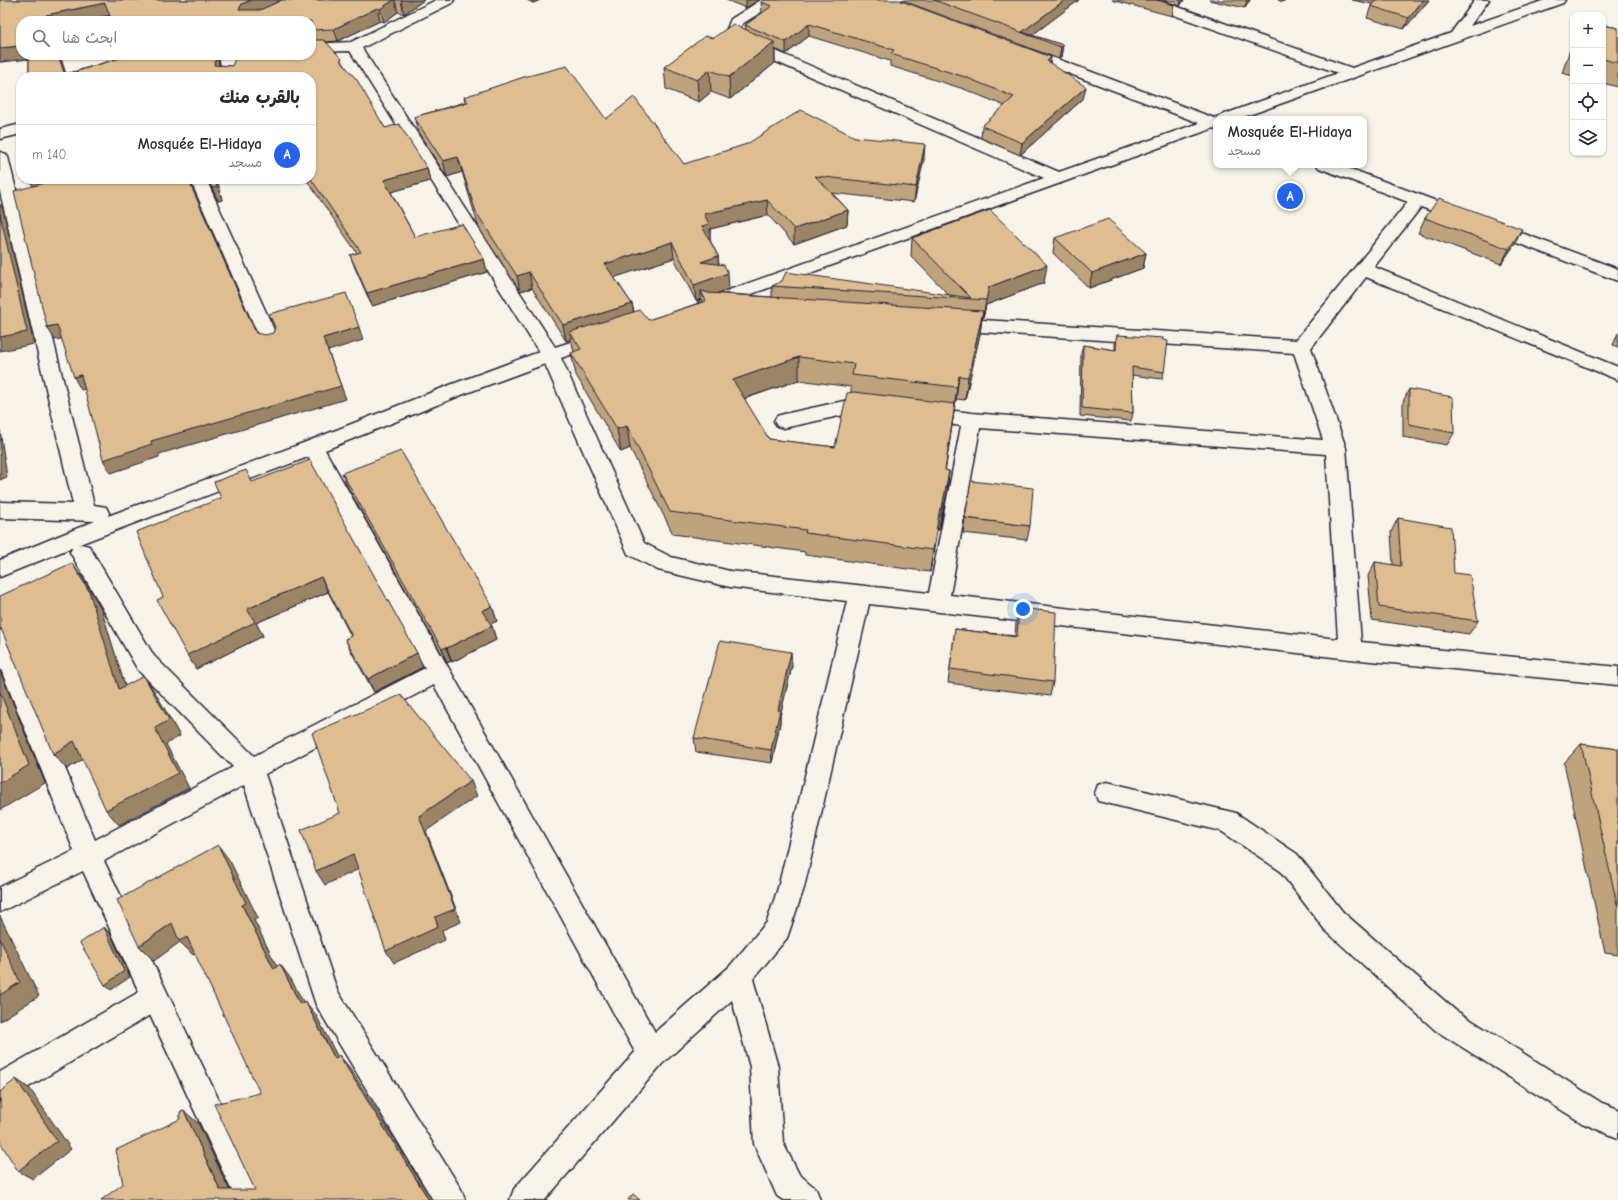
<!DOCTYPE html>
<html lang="ar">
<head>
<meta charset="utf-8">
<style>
  body { margin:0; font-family:"Comic Neue","Playpen Sans Arabic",sans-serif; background:#f2f2f3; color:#2b2b33; direction:rtl }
  .controls { position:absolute; right:12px; top:12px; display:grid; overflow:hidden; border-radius:8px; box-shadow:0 1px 3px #0004 }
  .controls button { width:36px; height:36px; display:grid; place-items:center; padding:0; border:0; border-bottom:1px solid #e1e1e2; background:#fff; color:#2b2b33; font:20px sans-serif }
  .you { position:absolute; left:1023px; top:609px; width:14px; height:14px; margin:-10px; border:3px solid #fff; border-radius:50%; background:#1a73e8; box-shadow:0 0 0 6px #1a73e833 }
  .badge { display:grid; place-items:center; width:26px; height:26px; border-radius:50%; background:#2563eb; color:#fff; font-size:13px; font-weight:700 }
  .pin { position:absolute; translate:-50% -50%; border:2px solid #fff; box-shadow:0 1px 4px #0006 }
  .popup { position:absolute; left:1213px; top:116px; width:154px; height:52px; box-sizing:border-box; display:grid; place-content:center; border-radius:8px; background:#fff; filter:drop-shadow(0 1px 3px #0005); font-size:13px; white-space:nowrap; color:#7c7c81 }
  .popup b { font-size:15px; color:#2b2b33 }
  .popup::after { content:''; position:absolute; left:50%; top:100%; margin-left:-8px; border:8px solid transparent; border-top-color:#fff }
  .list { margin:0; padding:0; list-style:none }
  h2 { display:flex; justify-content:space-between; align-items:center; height:52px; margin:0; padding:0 16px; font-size:17px }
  h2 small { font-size:13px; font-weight:400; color:#7c7c81 }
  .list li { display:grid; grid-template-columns:26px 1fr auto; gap:12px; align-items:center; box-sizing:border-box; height:60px; padding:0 16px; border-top:1px solid #e1e1e2 }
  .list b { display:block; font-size:15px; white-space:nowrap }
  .list p { margin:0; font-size:13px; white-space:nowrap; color:#7c7c81 }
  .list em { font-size:13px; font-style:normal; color:#7c7c81 }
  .icon { flex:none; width:22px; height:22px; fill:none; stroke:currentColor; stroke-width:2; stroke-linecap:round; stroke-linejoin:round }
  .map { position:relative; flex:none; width:1618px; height:1200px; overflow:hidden; direction:ltr }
  .search { position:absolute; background:#fff; box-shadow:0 1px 3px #0004; left:16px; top:16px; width:300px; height:44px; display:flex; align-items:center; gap:10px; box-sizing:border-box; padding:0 14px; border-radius:16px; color:#7c7c81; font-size:15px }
  .panel { position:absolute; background:#fff; box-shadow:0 1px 3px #0004; left:16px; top:72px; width:300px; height:112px; border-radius:16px; direction:rtl }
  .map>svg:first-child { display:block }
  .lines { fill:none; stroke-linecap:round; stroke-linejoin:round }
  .service-casing { stroke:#22223b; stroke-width:3 }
  .minor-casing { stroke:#22223b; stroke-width:3 }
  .service { fill:#f7f3e8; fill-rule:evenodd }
  .minor { fill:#f7f3e8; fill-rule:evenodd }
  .wall { fill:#bfa37d; stroke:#22223b; fill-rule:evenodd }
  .shaded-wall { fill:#9b8566; stroke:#22223b }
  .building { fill:#debe91; stroke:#22223b }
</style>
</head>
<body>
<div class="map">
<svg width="1618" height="1200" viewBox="0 0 1618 1200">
  <rect width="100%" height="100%" fill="#f7f3e8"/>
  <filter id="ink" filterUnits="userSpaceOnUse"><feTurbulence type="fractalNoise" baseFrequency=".025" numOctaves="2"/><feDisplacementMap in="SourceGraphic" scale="8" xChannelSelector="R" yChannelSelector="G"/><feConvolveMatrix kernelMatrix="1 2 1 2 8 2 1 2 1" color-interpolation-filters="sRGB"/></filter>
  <g filter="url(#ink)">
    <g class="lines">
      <defs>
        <path id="service" d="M1107,782L1236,813L1297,854L1343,912L1455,1010L1602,1103L1618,1109V1138L1582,1123L1435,1030L1325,930L1279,870L1221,831L1098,801L1095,793L1098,785Z"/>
        <path id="minor" d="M436,0H454L452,3L362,48L555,347L602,332L609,334L611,338L609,342L561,358L644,543L671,557L730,571L929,593L961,426L916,419L913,414L916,409L923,407L972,413L1323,440L1294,353L951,330L945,328L942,324L945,320L951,318L1296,340L1408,202L1319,168L1317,165H1340L1618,269V281L1421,207L1374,267L1618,367V380L1366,277L1311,348L1346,448L1361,642L1618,667V685L1350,659L869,604L804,888L787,938L753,979L778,1067L783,1143L799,1174L816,1189L820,1200H783L777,1196L754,1144L750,1067L732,1000L662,1064L545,1200H510L514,1189L635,1052L434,685L265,774L337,990L461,1189L465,1200H433L316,1005L244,785L104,861L267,1200H236L150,1015L10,1098L0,1102V1072L139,992L83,871L0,912V887L74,851L0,667V630L8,633L11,639L95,840L233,767L138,670L70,552L73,547L0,577V560L95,521L0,518V502L73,504L0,192V152L6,154L8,157L94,505L106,507L109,513L108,516L306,442L450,385L539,352L350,51L311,52V44L351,42ZM545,364L628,554L658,570L730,587L847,601L778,888L767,922L729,967L655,1032L325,450L464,394ZM980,428L1326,454L1338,639L950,595ZM308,457L425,668L254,756L154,656L89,546L81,544L77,545Z
          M761,0H778L776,3L742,24L740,31L745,38L1059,172L1199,123L1018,54L1016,51L1018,48L1023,47L1028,48L1214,118L1338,73L1140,3L1138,0H1158L1352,68L1451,33L1475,0H1489L1470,26L1545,0H1565L1563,3L1238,119H1216V129L1214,128L707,310L701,308L698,304L701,300L1044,178L735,44L726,31L731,19Z
          M219,55H233L238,72L236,77H220L222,72Z
          M21,124V134L0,139V129Z
          M190,179H206L279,341L277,345L270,347L263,345L261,341Z
          M853,399L882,403L885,408L882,413L875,415L853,413L784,428L777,426L774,421L777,416L784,414Z"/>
      </defs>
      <use href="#service" class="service-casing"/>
      <use href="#minor" class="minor-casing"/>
      <use href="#service" class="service"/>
      <use href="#minor" class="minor"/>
    </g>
    <path class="wall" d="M0,0H424L404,14L398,12L384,22L380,21L338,41L325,42L344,64L385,128L427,168L430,181L391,192L415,237L484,259L487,272L372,306L355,268L350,255L357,253L306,179H311V77H29V59L0,62ZM110,16L311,21V55L232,66L219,65L218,55H125L126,56L66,74L21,21Z
      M527,0H540L533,3Z
      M726,0H759L746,8Z
      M901,0H1079L1032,35L1063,45L1061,57L1059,59Z
      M1112,0H1162L1174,5L1172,16Z
      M1162,0H1184L1180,6Z
      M1209,0H1250L1245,8Z
      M1278,0H1285L1283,2Z
      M1352,0H1429L1404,29L1367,18L1371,6L1372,4Z
      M761,2L1051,57L1050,63L1083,99L1020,155L981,138L982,126L1005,106L964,89L890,66V61L809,36L786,54L775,49V63L730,99L711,92L699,102L666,89L664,67L713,38L746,29L745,25L762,13Z
      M1603,25L1618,28V87L1603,83Z
      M1573,41V76L1562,73Z
      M464,97L606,119L684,164L855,137L924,159L914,202L832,193L848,210L847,225L794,244L768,215L710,229V240L718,256L719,264L729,289L717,293L772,297V286L949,295L911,256L912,238L1044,283L986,305L983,318H982L980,334L965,400L956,399L945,470L949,471L947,493L939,530H937L930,572L805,555V552L673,534L630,448L621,452L576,375L571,353L574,352L571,339L566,341L532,288L520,291L479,228L462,172L447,177L418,132L414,117L465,102ZM674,258L696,301L701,299L702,302L648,320L634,312L632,304L614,277ZM799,380L851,387V393L835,447L769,439L744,399Z
      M207,179H217L222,200L218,201Z
      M1425,218L1515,244L1501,264L1418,233Z
      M1055,238L1146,253L1143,268L1089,288L1053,253Z
      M1618,333V347L1613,345Z
      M1117,335L1164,372L1162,379L1132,375L1133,413L1131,421L1080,416L1081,353L1083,345L1115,350V343Z
      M1409,389L1454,433L1447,445L1403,437V402Z
      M342,473L492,606L497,621L490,624L492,626L496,640L452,662L451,661L447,663L348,488Z
      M252,482L423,667L374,692L352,653L345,639L351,636L328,592L256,623L263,636L196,669L163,597L221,498Z
      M965,518L1030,526L1027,540L963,533Z
      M1398,518L1454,573L1478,621L1469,634L1372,620L1368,576L1375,562L1393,565L1391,532Z
      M1019,608L1053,682L1050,696L948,683L955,629L1015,636L1016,622Z
      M792,666L780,716V723L772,763L696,752L694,738Z
      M1581,744L1618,749V955L1605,953L1564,763Z"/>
    <path class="shaded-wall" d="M251,0H282L246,17L239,9L242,4Z
      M394,0H395L398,12L384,22L380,9Z
      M403,0H424L404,14L401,1Z
      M532,0H540L533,3Z
      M746,0H759L746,8Z
      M1065,0H1079L1031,36L1022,32Z
      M1181,0H1184L1180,6Z
      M1247,0H1250L1245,8Z
      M1423,0H1429L1404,29L1409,18Z
      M105,3L111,15L83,21H48L46,15Z
      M377,8L380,21L338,41L334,29Z
      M809,24V36L786,54V42Z
      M774,42L775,63L730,99L729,77Z
      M1063,45L1061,57L1059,59L1061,47Z
      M21,46V55H34L36,58L0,62V48Z
      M58,55H60L67,77L65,75Z
      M215,55H218L220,72L214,65Z
      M1051,57L1049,69L1047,61Z
      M710,70L711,92L699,102L697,80Z
      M1086,87L1083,99L1020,155L1022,143Z
      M925,144L924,159L914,202L916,187Z
      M458,157L462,172L447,177L443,161Z
      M427,168L430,181L388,193L384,180Z
      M29,179H68L34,188Z
      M215,179H217L222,200L218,201L212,188Z
      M767,200L768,215L710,229V240L703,242L702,226L704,214Z
      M0,204L3,209L34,344L0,351Z
      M848,210L847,225L794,244V229Z
      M1522,229L1515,244L1501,264L1509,249Z
      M672,242L674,258L607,280L605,264Z
      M1146,253L1143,268L1089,288L1092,273Z
      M718,256L719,271L701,262Z
      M484,259L487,272L372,306L367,293Z
      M1047,265L1044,283L986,305L983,318L986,300L989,287Z
      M529,272L532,288L520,291L517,276Z
      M728,273L729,289L704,298L701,291V299L696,301L694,285Z
      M632,304L635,320L570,332L571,339L566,341L563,325Z
      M983,311L980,334L965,400L968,377Z
      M57,325L65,338L55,340L47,327Z
      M359,327L363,340L328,351L346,399L159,454V457L111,473L103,460L151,441L323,338Z
      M799,357V380L734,402L733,380Z
      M81,375L89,388L81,390L74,377Z
      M959,376L956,399L954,409L957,387Z
      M955,404L952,426L942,493L945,470Z
      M627,426L630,448L621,452L617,429Z
      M0,430L7,477L0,480Z
      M949,471L947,493L939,530L942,508Z
      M940,508L937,530L930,572L933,550Z
      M72,563L84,580L101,608L131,705L119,689Z
      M321,577L328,592L256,623L263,636L196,669L187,655L247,609Z
      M492,606L497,621L486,626L482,611Z
      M492,626L496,640L452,662L447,648Z
      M446,647L451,661L447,663L442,649Z
      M791,652L792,666L780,716V723L772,763L771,750L778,710Z
      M417,653L423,667L374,692L368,679Z
      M0,671L45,783L0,810Z
      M144,676L155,692L180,736L166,744L189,788L119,825L106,810L155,728Z
      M74,741L87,757L67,769L53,754Z
      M471,781L477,796L426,831L461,922L442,930L445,940L394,963L386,951L435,917L419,816Z
      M218,845L230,861L258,918L254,920L285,983L274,969L242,905Z
      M353,854L361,868L325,885L316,871Z
      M0,916L39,996L0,1021Z
      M172,923L187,937L200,951L193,955L180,942L154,961L139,946Z
      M104,927L110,933L130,977L111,990L105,985Z
      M280,964L291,979L312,1018L300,1004Z
      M305,1001L316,1015L345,1071L335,1059Z
      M339,1055L350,1068L432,1200H429Z
      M16,1079L30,1089L71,1149L33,1179L18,1171Z
      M184,1111L198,1123L234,1200L220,1190Z"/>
    <path class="building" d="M0,0H251L242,4L239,9L241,10H260L282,0H394L380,9L377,8L334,29L311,30V21H112L105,3L46,15L48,21H21V46L0,48Z
      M764,0H899L1051,57L1047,61L1086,87L1022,143L982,126L1014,97L965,77L891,54L894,50L809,24L786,42L745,25L772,6L761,2Z
      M934,0H1065L1022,32L1063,45L1061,47Z
      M1157,0H1162L1174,5Z
      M1376,0H1423L1409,18L1371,6Z
      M733,24L774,42L729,77L710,70L697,80L664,67L705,36L713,38Z
      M1603,25L1618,28V63L1603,59Z
      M311,40H324L342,59L340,60L357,80L385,128L399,124L427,168L384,180L415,237L462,224L484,259L367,293L350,255L361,252L311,179V77H29V55H58L65,75L126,56L125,55H215L216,59L214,65L232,66L235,59L234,55H311Z
      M567,66L606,119L634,97L684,164L747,144L801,110L855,137L925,144L916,187L815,176L848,210L794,229L767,200L704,214L709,224L702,226L718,256L701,262L724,265L728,273L694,285L672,242L605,264L632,304L563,325L529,272L517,276L476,212L458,157L443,161L414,117L468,102L464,97L524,77Z
      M60,179H188L256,333L265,335L273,333L275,327L269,314L346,293L359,327L323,338L341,386L151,441L152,444L103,460L81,375L74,377L57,325L47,327L14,191Z
      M208,179H215L217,187L212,188Z
      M1439,198L1522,229L1509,249L1425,218Z
      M990,210L1047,265L989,287L986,300L772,286L782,281L786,272L971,298L912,238Z
      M0,214L27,332L0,337Z
      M1108,219L1146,253L1092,273L1055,238Z
      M701,291H702L708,293L983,311L968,377L959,376L957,387L852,375L854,364L799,357L733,380L769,439L835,447L847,393L854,392L955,404L945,470L949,471L942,508H940L933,550L805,533L806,530L670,512L627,426L617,429L571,353L581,349L570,332L640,310L648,320L706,301Z
      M1117,335L1163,338V340L1168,341L1164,372L1132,367L1133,413L1082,408L1083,345L1116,350Z
      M1409,389L1453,397L1454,433L1409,424Z
      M401,451L492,606L482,611L492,626L447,648L446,647L442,649L342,473Z
      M310,460L417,653L368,679L345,639L352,636L321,577L247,609L255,622L187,655L157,600L163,597L136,532L221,498L214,482L246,470L252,482Z
      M971,481L1033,488L1030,526L965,518Z
      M1398,518L1451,527L1454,573L1470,575L1478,621L1379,607L1375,562L1401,566Z
      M72,563L89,591L119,689L144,676L169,720L155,728L178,773L106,810L74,741L53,754L0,626V596Z
      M1019,608L1056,612L1053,682L950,669L955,629L1017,637Z
      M720,641L791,652L778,710H780L771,750L694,738Z
      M0,692L29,765L0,783Z
      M401,695L471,781L419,816L455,909L435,917L438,927L386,951L353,854L316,871L301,830L340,813L312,733Z
      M1581,744L1618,749V908Z
      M218,845L246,903L242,905L274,969L280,964L300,1004L305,1001L335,1059L339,1055L429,1200H101L123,1184L116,1150L180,1119V1112L184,1111L220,1190H255L214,1104L260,1093L187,937L179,941L172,923L139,946L117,900Z
      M104,927L124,971L105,985L80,943Z
      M0,939L20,982L0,995Z
      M16,1079L57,1141L18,1171L0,1142V1092Z
      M633,1194L640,1200H628Z"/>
  </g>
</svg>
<div class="controls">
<button>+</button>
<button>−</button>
<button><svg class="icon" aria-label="locate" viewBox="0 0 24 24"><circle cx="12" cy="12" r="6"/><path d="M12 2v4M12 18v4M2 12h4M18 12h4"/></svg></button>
<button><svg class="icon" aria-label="layers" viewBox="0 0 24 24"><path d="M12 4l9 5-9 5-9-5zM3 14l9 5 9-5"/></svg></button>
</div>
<div class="you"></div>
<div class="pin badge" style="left:1290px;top:196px">A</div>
<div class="popup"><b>Mosquée El-Hidaya</b>مسجد</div>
<div class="search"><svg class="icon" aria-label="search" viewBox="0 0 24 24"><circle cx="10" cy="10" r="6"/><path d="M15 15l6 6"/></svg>ابحث هنا</div>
<section class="panel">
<h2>بالقرب منك<small></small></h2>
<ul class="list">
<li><span class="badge">A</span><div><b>Mosquée El-Hidaya</b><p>مسجد</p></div><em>140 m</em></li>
</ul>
</section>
</div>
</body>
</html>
